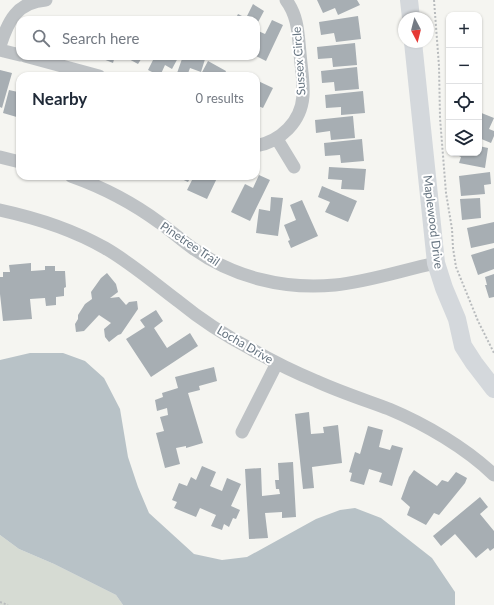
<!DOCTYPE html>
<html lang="en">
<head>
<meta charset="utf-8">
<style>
  body { margin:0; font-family:Lato,sans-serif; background:#f6f6f7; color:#1f2937 }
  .controls { position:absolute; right:12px; top:12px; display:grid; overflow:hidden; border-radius:8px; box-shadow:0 1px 3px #0004 }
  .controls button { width:36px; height:36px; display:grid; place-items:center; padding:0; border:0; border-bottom:1px solid #e0e1e3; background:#fff; color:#1f2937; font:20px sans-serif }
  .compass { position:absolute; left:398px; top:12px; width:36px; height:36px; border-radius:50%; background:#fff; box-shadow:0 1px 3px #0004; rotate:173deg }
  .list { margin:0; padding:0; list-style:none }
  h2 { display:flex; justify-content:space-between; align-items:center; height:52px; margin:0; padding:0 16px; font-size:17px }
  h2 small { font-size:13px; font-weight:400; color:#747a83 }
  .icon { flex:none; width:22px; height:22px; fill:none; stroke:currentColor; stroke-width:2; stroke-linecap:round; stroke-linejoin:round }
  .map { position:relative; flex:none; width:494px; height:605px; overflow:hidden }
  .search { position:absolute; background:#fff; box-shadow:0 1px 3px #0004; left:16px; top:16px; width:244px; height:44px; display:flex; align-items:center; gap:10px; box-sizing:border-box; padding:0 14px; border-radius:12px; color:#747a83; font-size:15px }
  .panel { position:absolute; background:#fff; box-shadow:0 1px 3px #0004; left:16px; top:72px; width:244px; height:108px; border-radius:12px }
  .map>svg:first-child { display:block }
  .green { fill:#d6dbd3 }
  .water { fill:#b8c2c7 }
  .building { fill:#a7aeb3 }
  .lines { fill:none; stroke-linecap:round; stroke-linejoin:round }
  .path { stroke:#b8bbbd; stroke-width:2; stroke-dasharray:2 2; stroke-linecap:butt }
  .street { stroke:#bec2c5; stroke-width:13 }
  .secondary { stroke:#d4d8dc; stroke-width:18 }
  .labels { text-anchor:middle; stroke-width:4; stroke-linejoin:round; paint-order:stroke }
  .street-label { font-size:12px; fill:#667480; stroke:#fff }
</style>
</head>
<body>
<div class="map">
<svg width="494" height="605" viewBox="0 0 494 605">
  <rect width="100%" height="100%" fill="#f5f5f1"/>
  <path class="green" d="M0,535L19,549L54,564L116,595L123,605H0Z"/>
  <path class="water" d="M30,353H63L85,361L104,378L120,409L128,457L138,487L149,513L194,554L222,560L247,557L316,519L340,510L355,508L381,518L432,558L455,592V605H123L116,595L54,564L19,549L0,535V360Z"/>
  <path class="building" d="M317,0H357L360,5L338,15L335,8L323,13Z
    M253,4L264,11L256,26V20H235L238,14L246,18Z
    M358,16L361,39L336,42L334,33L321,35L319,22Z
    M272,20L283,25L266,61L256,56V30L265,34Z
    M355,43L357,65L333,67L332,58L318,59L317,47Z
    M104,56H115L113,63L103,59Z
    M128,56H143L138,64L127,58Z
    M155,56H179L172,69L165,65L160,76L148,70Z
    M183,56H206L201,72L190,68L187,76H176Z
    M208,61L226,71L224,76H200Z
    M357,67L359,89L335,91L334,82L322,83L321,71Z
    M0,70L12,73L2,108L0,107Z
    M256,80L273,88L263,108L256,105Z
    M20,87V118L3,113L9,90L18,92Z
    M363,91L365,113L341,115V107L326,108L325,95Z
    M479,112L494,118L489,129L494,131V136L491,143L479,138Z
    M353,116L355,138L331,140L330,131L316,133L315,120Z
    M362,139L364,161L341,163L340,155L325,156L324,143Z
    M479,146L488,148L485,168L459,163L461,157L459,156V153H479Z
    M329,167L366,169L364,190L341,189L342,180L328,179Z
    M490,172L491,184L484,185L485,194L461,196L459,176Z
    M259,175L270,180L250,221L231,212L245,184L253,188Z
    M175,176H191L188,182Z
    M194,176H218L207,199L187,190Z
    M322,186L357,201L348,222L325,212L330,202L318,197Z
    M271,197L283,198L278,236L256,233L259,209L270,211Z
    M480,198L481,218L462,220L460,199Z
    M302,200L318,236L291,248L288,241L290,240L284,225L296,220L290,205Z
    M494,222V243L471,248L467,228Z
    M494,248V269L478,275L471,255Z
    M31,263V271L45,270V266H55V271H65L66,287L64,288V296L56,297V305L46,306L45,298L30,299L32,319L3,321L0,294V277H3V272H10L9,265Z
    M107,273L116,284L118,292L110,298L119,297L126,305L129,302L137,301L138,309L121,334L118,335L109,342L105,337L104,329L111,323L99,315L84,331L76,332L75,324L78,319V315L85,304L92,299L91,292L101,278Z
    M494,274V297L489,298L485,285H487L485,277Z
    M156,310L163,321L154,328L167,348L190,333L198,346L151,377L126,339L145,327L140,320Z
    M214,367L217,381L199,386L200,390L188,393L203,443L186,448V446L176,448L180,464L165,468L156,433L164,431L160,417L168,415L167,408L157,411L155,400L163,397L162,393L178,388L175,377Z
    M309,412L311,434L324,433L323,427L338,425L342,463L312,467L314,488L303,489L295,414Z
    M368,426L383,430L379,447L390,450L392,445L403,448L392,486L379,482L382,473L369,469L364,485L350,481L352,473L349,472L355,452L360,454Z
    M293,462L296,517L282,518V512L265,513L268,538L249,539L245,469L261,468L262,496L280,494L279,489H276L275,480H279L278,463Z
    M202,466L216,472L210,486L222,491L227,478L241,484L231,506L240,510L236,519L233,518L229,527L224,524L222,530L211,526L216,515L200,508L196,517L174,508L177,502L172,500L179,483L187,486L191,477L196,480Z
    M414,470L437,486L442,480L448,482L456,472L467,478L465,483L439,515L434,513L426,525L407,515L410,507L401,499L409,477Z
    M480,497L488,507L480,514L494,531V548L490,551L488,548L476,558L455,534L441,546L433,536Z"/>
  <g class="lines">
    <path class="path" d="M434,0L439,66L440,118L446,193L452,229L453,248L456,267L478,321L494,353
      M0,602L8,605"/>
    <path class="street" d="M0,46C8,21 17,2 46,0
      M0,50L20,55
      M25,56L99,76
      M277,139L294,167
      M256,146C281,141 301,122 303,96C304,82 301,67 300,53C298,33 298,16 286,0
      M0,157L20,162
      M71,176C102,187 133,203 160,223C170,230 180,239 191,247C232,277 284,290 335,285C367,282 403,270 436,263
      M0,210C37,218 72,229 105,248C131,263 154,283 178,301C200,319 226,336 251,349C272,361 294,372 316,381C340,392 365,400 389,409C425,424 466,448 494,475
      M242,432L277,363"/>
    <path class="secondary" d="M409,0L411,18
      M413,42L436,263L444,288L457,319L463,346L474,363L494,389"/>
  </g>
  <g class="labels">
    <g class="street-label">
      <text transform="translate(299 61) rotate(-94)" y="4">Sussex Circle</text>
      <text transform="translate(433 222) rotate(83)" y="4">Maplewood Drive</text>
      <text transform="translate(190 244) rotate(34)" y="4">Pinetree Trail</text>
      <text transform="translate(245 345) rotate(30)" y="4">Locha Drive</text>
    </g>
  </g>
</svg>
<div class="controls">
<button>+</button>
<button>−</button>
<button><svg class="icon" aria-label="locate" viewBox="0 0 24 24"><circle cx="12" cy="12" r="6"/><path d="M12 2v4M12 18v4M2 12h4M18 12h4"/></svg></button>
<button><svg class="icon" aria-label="layers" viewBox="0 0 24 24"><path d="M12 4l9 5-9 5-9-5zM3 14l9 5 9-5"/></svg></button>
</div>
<svg class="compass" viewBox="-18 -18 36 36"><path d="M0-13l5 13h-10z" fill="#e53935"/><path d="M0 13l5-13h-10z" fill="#747a83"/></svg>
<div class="search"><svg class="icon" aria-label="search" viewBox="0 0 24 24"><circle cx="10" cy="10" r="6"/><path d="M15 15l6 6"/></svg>Search here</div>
<section class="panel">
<h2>Nearby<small>0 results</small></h2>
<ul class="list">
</ul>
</section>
</div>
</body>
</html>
